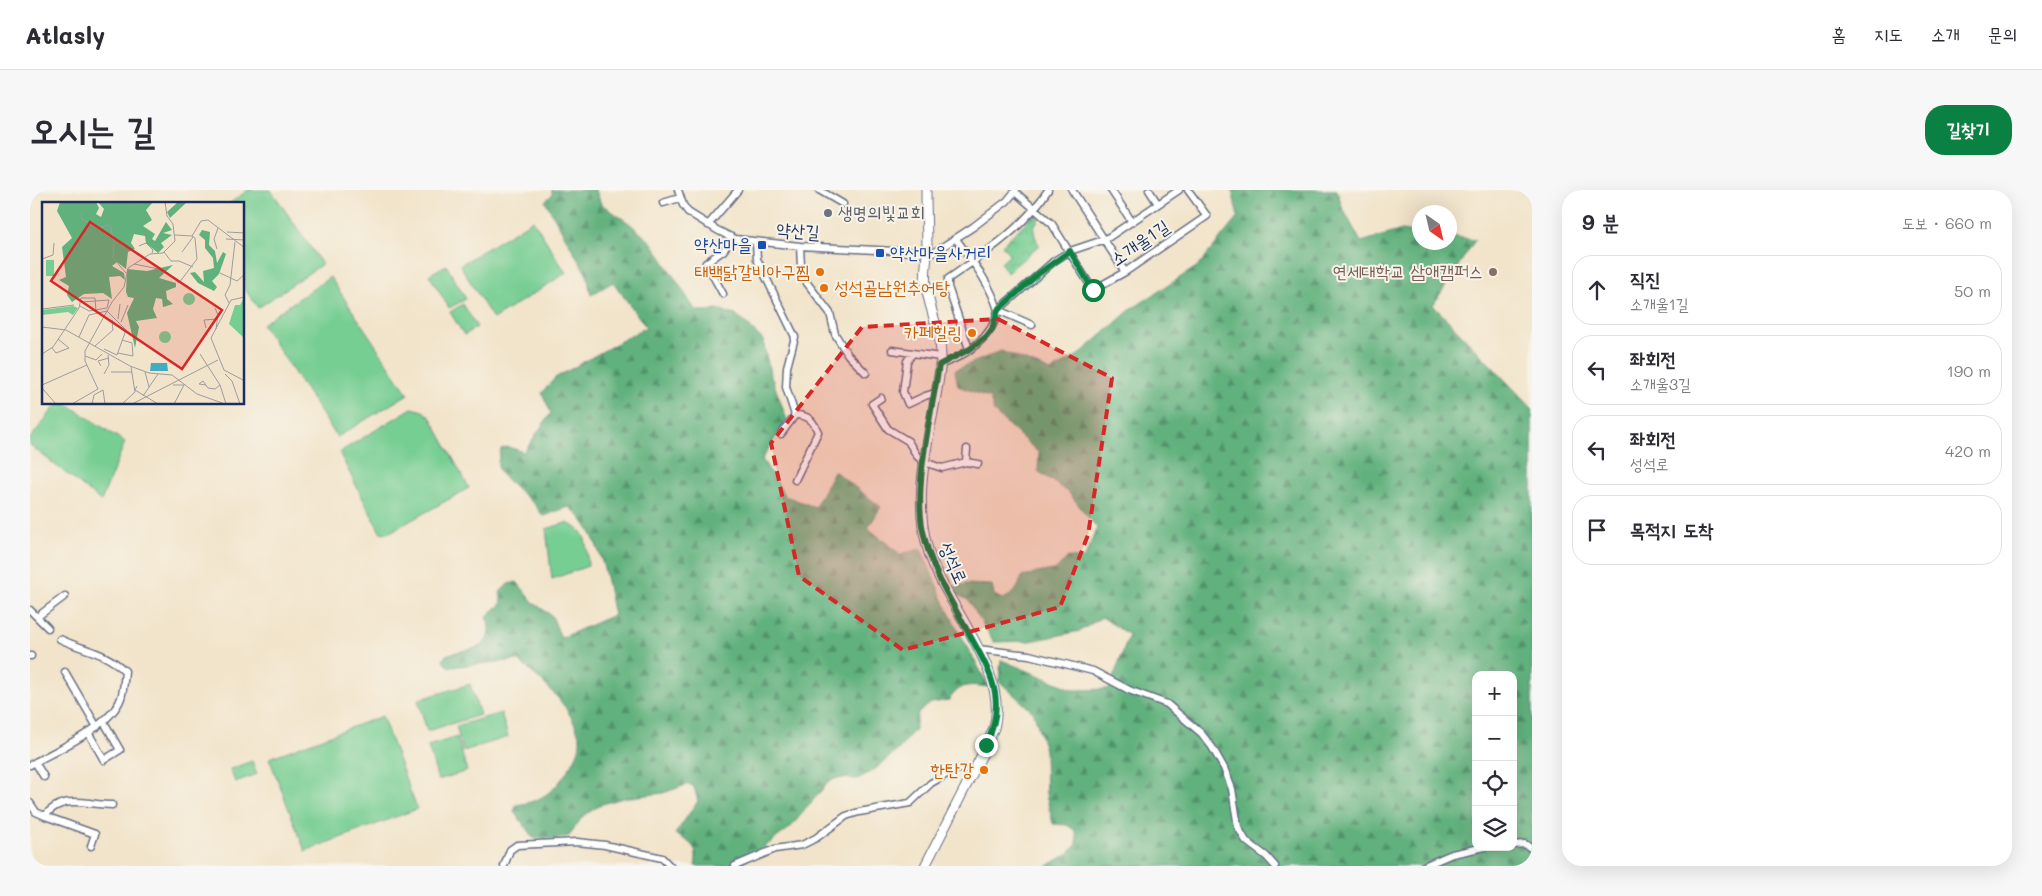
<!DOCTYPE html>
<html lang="ko">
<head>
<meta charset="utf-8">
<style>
  body { margin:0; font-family:Mali,"Poor Story",sans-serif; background:#f7f7f7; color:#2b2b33 }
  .controls { position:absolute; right:15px; bottom:15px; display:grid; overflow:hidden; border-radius:10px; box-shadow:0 5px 20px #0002 }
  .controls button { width:45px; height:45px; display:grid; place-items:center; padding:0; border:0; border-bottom:1px solid #e1e1e2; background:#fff; color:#2b2b33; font:25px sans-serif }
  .compass { position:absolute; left:1382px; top:15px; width:45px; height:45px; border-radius:50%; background:#fff; box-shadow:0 5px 20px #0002; rotate:146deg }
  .stop { position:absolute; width:15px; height:15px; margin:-11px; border:4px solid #0b8043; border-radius:50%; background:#fff }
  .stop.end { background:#0b8043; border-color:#fff; box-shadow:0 1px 5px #0008 }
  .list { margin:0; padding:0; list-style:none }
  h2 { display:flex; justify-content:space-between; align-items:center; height:65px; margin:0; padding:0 20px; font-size:21px }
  h2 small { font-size:16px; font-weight:400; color:#7c7c81 }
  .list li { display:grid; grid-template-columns:32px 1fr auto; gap:15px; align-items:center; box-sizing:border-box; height:70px; margin:0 10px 10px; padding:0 10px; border:1px solid #e1e1e2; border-radius:20px }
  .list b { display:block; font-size:19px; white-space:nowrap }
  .list p { margin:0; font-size:16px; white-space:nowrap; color:#7c7c81 }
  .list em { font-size:16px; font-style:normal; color:#7c7c81 }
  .icon { flex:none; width:28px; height:28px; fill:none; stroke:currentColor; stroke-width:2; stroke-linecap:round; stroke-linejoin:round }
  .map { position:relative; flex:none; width:1502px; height:676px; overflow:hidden; border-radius:20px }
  header { display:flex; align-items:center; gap:30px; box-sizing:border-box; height:70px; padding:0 25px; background:#fff; border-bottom:1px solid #e1e1e2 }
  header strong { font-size:24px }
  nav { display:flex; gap:28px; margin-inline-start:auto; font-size:18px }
  .intro { display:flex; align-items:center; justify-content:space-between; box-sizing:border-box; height:120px; padding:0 30px }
  h1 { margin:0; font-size:35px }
  .button { padding:12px 22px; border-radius:20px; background:#0b8043; color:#fff; font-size:18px; font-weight:700 }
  main { display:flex; gap:30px; padding:0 30px }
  aside { flex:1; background:#fff; border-radius:20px; box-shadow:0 5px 20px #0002 }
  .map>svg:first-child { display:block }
  .grass { fill:#77ce93; stroke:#497e78 }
  .forest { fill:url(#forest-firs); stroke:#3e706e; fill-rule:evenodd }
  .park { fill:url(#park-crowns); stroke:#497e78 }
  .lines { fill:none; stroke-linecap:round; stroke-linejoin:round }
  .street-casing { stroke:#666e84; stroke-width:9 }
  .secondary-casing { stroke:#666e84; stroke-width:11 }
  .street { stroke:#fff; stroke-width:6 }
  .secondary { stroke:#fff; stroke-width:9 }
  .route { stroke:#0b8043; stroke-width:6 }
  .marked { fill:#d62828; fill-opacity:0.2; stroke:#d62828; stroke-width:4; stroke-dasharray:10 6; stroke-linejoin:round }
  .worship-dot { fill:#6b7280; stroke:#f7f3e8; stroke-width:2 }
  .transit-dot { fill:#1a4fb4; stroke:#f7f3e8; stroke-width:2 }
  .food-dot { fill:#e8710a; stroke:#f7f3e8; stroke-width:2 }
  .education-dot { fill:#8d6e63; stroke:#f7f3e8; stroke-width:2 }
  .labels { text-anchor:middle; stroke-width:4; stroke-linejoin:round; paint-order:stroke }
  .worship-label { font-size:18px; fill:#5b616d; stroke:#f7f3e8; text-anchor:start }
  .street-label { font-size:18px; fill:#1b2f5e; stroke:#f7f3e8 }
  .transit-label { font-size:18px; fill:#164399; stroke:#f7f3e8; text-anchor:end }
  .food-label { font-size:18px; fill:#c56008; stroke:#f7f3e8; text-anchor:end }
  .education-label { font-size:18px; fill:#785e54; stroke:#f7f3e8; text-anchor:end }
  .inset-road { fill:none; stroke:#9c9c9f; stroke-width:1 }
  .view { fill:#d62828; fill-opacity:0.15; stroke:#d62828; stroke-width:2.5 }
  .inset-edge { fill:none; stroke:#1b2f5e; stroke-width:2.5 }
</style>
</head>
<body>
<header>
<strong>Atlasly</strong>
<nav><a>홈</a><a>지도</a><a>소개</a><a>문의</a></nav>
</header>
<div class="intro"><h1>오시는 길</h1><a class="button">길찾기</a></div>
<main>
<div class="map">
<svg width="1502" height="676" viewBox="0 0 1502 676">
  <defs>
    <pattern id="forest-firs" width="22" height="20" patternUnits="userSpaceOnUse" patternTransform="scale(1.25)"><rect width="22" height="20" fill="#61b17d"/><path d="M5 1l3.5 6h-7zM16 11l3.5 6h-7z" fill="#4f906a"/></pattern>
    <pattern id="park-crowns" width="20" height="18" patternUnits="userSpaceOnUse" patternTransform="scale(1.25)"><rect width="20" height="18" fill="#77ce93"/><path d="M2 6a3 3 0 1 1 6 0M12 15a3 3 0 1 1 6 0" fill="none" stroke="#66b181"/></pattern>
  </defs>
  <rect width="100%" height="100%" fill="#f7f3e8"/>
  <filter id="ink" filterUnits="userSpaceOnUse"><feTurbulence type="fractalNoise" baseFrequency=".02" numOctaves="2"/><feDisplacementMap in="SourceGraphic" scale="10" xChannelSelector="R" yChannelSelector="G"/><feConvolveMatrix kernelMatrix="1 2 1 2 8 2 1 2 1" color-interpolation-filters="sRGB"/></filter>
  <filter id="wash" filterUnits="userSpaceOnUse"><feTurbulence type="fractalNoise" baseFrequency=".0096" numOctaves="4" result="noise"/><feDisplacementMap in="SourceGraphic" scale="20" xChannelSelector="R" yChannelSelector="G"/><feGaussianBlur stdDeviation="1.12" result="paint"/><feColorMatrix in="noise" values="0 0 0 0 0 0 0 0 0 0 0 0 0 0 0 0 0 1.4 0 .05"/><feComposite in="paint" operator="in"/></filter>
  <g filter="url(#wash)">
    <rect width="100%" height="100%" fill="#f2e4ca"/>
    <path class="grass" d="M218,0H241L292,74L228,118L214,98V14H199Z
      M503,30L536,83L463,129L430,75Z
      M416,75L436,109L419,118L399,85Z
      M300,87L378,204L307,247L232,134Z
      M433,114L447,137L434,145L420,122Z
      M27,214H37L95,252L71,311L0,255V249Z
      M382,218L393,221L401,228L439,298L362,341L357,343L350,342L310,264L313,260Z
      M536,333C559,340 556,355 558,376L522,389L516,339Z
      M440,494L450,525L397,541L388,510Z
      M471,523L478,547L433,561L426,536Z
      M352,526L387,619L275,661L239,568Z
      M427,547L437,581L408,590L398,556Z
      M222,571L227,584L205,592L200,579Z"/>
    <path class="forest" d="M522,0H566L571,14L599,33L622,53L666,121L691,120L708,126L733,150L740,183L757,230L732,269L755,306L785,317L804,281L851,317L838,338L870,364L891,359L917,419L959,497C940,495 931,492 919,510L901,513L888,523L885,539L869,559L843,581L827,589L808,588L799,591L760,638L708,676H665C669,656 661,653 645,644L668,611L664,597L659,594L633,603L593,608L572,614L553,626L539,646L526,649L503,648L484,621L486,615C509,612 523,603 536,583C542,574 550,563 550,552C551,547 547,541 546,537C534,508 511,491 488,470L419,477L414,473L413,470L416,465C439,457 467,463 457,426L472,413L470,402L478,394L487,392L504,413L522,426L531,448L584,425C576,389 571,341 539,317L513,326L505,315L472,285C465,277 469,268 471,259L478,257L494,262L521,223L512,203L525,188L616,137L583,92L561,105L557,85L515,11L522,5Z
      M1202,0H1307L1312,17L1331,52L1372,40L1389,43L1390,52H1420V46L1445,50L1403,115L1502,218V676H1017L1038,664L1047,654L1046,641L1037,635L1023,634L1016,604L1015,560L1004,523L969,491L971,470L1045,500L1079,499L1099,445L1072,427L1050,441L1001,451L964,452L938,410L918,400L935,394L962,395L964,405L972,409C985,405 988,398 992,386L1027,379L1038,367L1054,369L1067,338L1039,303L1008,281L1009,263L964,222L960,208L928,196L925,180L971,161L1021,181L1050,164L1100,120L1168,76L1208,27ZM1446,485H1483V657H1446Z"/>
    <path class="park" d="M1005,24L1009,29C1001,38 1004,45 1009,55L977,83L971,73L980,65L972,55Z"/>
  </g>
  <g filter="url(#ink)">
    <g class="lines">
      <defs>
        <path id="street" d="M648,0L653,15L658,22L687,40L705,49L770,56L903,63L943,37L977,11L986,0
          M789,0L813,14
          M1042,0L1095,82
          M1081,0L1102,32
          M1119,0L1128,14
          M985,2L1022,34L1063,100L1095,82L1177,26L1158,0
          M633,13L650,8
          M678,35L708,0
          M926,49C942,71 960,93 968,120L1002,135
          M726,52L727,69L765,147L757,177L756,197L765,225
          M770,56L771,76L777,93L800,123L805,144L818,165L836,183
          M693,104L676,73L694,60L702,47
          M939,159L918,97V89C954,64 994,38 1018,0
          M862,160L910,167
          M883,163L877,171L873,202L878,214L895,206L905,203
          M909,175C934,167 963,148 968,120L1024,71L1040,61L1076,49L1149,0
          M851,208L842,214L858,239L878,251L887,266L894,272L912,278L936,272L948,274
          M751,244L765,225C778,225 783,230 788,242L765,290
          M936,272L937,259
          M0,420L18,438
          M7,427L35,406
          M948,459L999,465L1063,481L1099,500L1137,514L1171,543L1182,557L1194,578L1202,599L1208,637L1216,651L1236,666L1245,676
          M0,466H1
          M35,482L67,537
          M58,542L74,570L90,560L74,532
          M5,572L14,587
          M0,575C26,560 81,537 91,508C94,499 94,490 95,481C74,461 55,461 30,449
          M0,613L6,622L15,626L65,644L61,656
          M15,626C32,603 57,615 82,615
          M1483,655L1495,654L1502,659
          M474,676L480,660L487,655L547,652L575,655L632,668L640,676
          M705,676L745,659L772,655L786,648L816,626L829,622L880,613L901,593L926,579H944
          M1394,676L1422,664L1455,657"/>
        <path id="secondary" d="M895,676L957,555C959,549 962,543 964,538C980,478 911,412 897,356C880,293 906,231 911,169C912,144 899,119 896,95C894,83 897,72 897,61C897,41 896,20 896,0"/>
      </defs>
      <use href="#street" class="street-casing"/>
      <use href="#secondary" class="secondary-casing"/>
      <use href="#street" class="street"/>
      <use href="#secondary" class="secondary"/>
    </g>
  </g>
  <g class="lines" filter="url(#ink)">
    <path class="route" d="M956,555C964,538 968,522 965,503C962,485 952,467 943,451C924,416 901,381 893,341C883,296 902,221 909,175L940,159L956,147L962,139L968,120L1008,84L1040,61L1063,100"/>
  </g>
  <path class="marked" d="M968,129L1082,188L1058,345L1030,417L873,460L769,386L741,253L832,137Z"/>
  <circle class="worship-dot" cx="798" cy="23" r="5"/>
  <g class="transit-dot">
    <rect x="727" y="50" width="10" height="10" rx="2.5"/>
    <rect x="845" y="58" width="10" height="10" rx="2.5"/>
  </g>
  <g class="food-dot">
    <circle cx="790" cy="82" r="5"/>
    <circle cx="794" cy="98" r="5"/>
    <circle cx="942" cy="143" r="5"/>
    <circle cx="954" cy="580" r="5"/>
  </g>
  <circle class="education-dot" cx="1463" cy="82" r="5"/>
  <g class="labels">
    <g class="worship-label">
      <text x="808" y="29">생명의빛교회</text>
    </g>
    <g class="street-label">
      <text transform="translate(768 41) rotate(4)" y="6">약산길</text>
      <text transform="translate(1110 53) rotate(-34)" y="6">소개울1길</text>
      <text transform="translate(923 373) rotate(66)" y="6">성석로</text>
    </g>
    <g class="transit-label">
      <text x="722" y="61">약산마을</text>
      <text x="860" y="69" text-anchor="start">약산마을사거리</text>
    </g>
    <g class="food-label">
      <text x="780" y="88">태백닭갈비아구찜</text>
      <text x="804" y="104" text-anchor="start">성석골남원추어탕</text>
      <text x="932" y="149">카페힐링</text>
      <text x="944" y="586">한탄강</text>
    </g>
    <g class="education-label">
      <text x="1453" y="88">연세대학교 삼애캠퍼스</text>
    </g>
  </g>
  <g transform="translate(12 12)">
    <rect width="202" height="202" fill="#f2e4ca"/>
    <path d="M4,58H12V74H4ZM141 97a6 6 0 1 1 12 0a6 6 0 1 1-12 0ZM117 135a6 6 0 1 1 12 0a6 6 0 1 1-12 0Z" fill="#77ce93"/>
    <path d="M18,0H54L57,6L54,12L59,15L62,7L56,0H111L104,8L110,18L101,24L113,32L110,37L113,39L124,20L130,28L121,31L130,33L119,41L122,45L116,51L104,41L103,34L92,32L89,41L93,47L86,50L84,67L75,60L70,64L82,71L83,78L78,74L67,75L70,97L61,91L42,92L30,100L25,93L27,84L17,78L24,75L20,45L30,36L15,9ZM136,0H145L128,16L125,10ZM160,28L168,30L167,43L173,49L175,61L181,50L184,52L177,72L170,79L175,85L172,89L156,81L148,71L153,70L162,80L161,69L172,66L171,56L163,46V38L157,33ZM131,63L117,76L134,81V85L124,89L125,97L131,102L121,105L120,97L114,96L111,107L115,116L94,119L97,125L93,146L85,111L92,96L86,95L84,90L85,67L105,69Z" fill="#61b17d"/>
    <path d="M202,96V136L187,122L193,103H198ZM31,104L36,106L31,113L26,110L0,113V108Z" fill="#77ce93"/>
    <path d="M109,161H125L126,169H108Z" fill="#43acc2"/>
    <path class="inset-road" d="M39,12L40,17L55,26L68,23L72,39L71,56L84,71M185,30L203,31M133,33L150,34L159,19L166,18L203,46M184,37L203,38M97,44L104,41L111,48L110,51M175,47L172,37L176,26M122,50L129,59H137L151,65M140,50L151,35M0,57L11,53L12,41M92,62L122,68L137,81L155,57L153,36L150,34M178,71L195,79L203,72M203,95L189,98L169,136L182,168L203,179M39,100L67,98M187,101L183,93L188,83L193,40M38,104L47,109L65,106L67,98M37,106L39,96H53L54,109M173,106L176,113L174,127M0,107L32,103M76,117L78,102M79,120L86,103M0,125L24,128L88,164L107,171L130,173L155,192L183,202M164,126L162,118L175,117M37,135L47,113L65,109L84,128L75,153L62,147M53,144L71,128L70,118M10,146L14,151L27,146L16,137M76,151L91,154L90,141L80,138M0,152L11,145L37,106M158,152L178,183L184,202M43,154L54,158L60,152M59,164L56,159L67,156M69,170H90M103,170L107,185M62,172L67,163L66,153M183,172L190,179L198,202M0,183L45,163M131,183H142L132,202M164,183L157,182L161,179L166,186L173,187L178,183M95,184L93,188L116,202M0,186L14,202M101,194L116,172M30,202L56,187L43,159V149L70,100L82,85L86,66L108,52L121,51L133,39L131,22L125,14L123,0M50,202L52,193L61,188L63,202M80,202L93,190L89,165M90,202L176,158"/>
    <path class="view" d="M48,20L180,108L140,167L9,79Z"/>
    <rect width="202" height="202" class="inset-edge"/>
  </g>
</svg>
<div class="controls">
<button>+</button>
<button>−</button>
<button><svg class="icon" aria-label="locate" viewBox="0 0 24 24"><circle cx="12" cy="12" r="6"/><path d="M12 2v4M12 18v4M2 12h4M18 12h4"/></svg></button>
<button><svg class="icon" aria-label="layers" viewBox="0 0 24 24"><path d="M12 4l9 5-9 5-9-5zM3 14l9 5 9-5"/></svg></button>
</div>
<svg class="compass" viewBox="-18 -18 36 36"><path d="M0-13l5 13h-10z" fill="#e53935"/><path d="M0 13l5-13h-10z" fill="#7c7c81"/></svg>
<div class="stop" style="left:1063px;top:100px"></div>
<div class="stop end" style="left:956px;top:555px"></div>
</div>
<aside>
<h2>9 분<small>도보 · 660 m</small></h2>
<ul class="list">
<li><svg class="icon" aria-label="ahead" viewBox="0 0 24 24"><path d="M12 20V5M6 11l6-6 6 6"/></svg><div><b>직진</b><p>소개울1길</p></div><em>50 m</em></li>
<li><svg class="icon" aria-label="left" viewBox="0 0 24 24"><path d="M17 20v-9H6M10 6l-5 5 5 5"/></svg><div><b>좌회전</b><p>소개울3길</p></div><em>190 m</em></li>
<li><svg class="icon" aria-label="left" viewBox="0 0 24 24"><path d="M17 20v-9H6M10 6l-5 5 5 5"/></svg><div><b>좌회전</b><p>성석로</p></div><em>420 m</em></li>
<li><svg class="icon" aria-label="arrive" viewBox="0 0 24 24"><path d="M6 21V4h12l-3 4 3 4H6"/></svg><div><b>목적지 도착</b></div></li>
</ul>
</aside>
</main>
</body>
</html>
